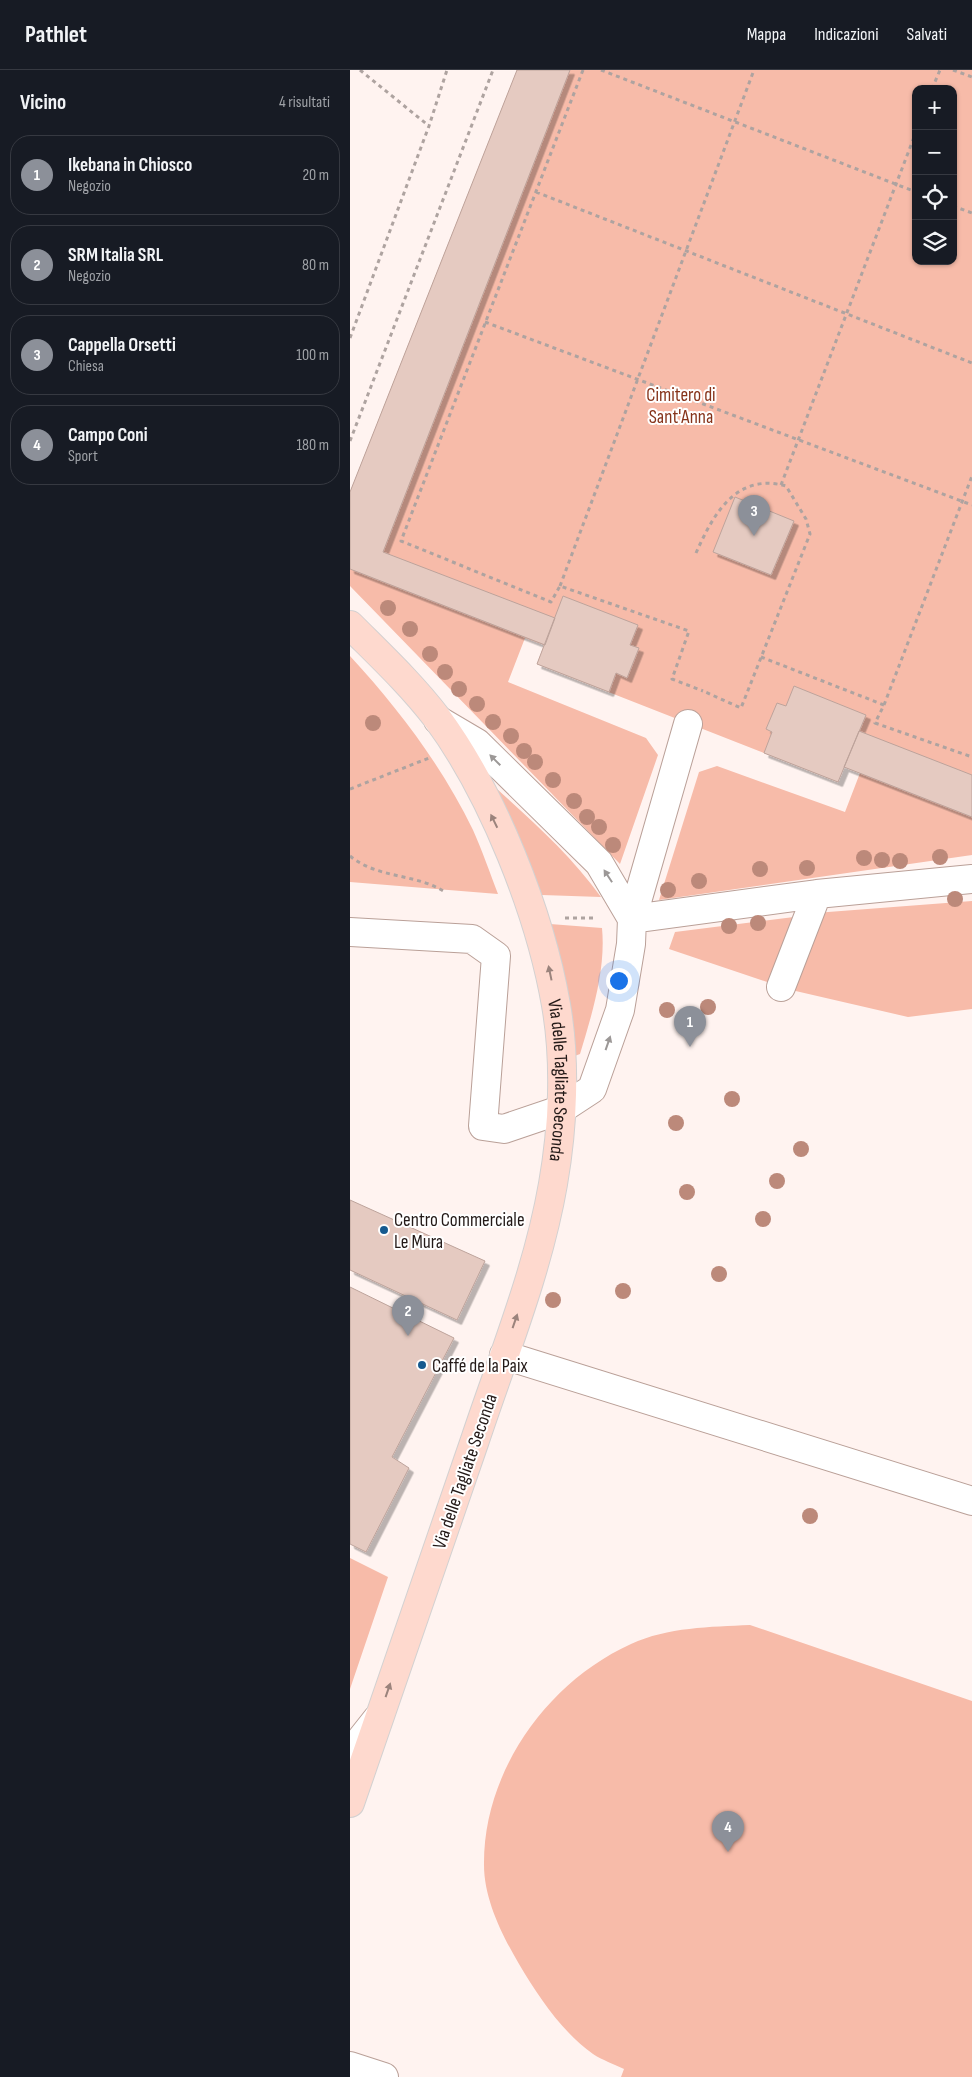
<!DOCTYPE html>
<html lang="it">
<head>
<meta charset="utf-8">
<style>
  body { margin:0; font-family:"Sofia Sans Condensed",sans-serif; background:#20242c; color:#f1f3f6 }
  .controls { position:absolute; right:15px; top:15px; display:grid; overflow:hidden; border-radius:10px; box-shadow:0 1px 4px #0004 }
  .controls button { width:45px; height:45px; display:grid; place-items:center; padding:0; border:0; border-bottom:1px solid #363941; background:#171b24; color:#f1f3f6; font:25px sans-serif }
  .you { position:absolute; left:268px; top:910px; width:18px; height:18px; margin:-12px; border:4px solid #fff; border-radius:50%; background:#1a73e8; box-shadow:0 0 0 8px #1a73e833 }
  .badge { display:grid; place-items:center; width:32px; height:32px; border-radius:50%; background:#8c9099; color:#fff; font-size:16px; font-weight:700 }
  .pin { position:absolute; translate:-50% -41px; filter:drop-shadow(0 1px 2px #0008) }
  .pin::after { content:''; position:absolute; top:26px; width:18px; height:15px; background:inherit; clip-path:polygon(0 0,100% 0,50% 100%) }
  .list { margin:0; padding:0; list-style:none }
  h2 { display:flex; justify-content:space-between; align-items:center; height:65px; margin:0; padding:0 20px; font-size:21px }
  h2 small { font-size:16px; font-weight:400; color:#9ea1a6 }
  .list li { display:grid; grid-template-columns:32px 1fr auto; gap:15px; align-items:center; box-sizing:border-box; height:80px; margin:0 10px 10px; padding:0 10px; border:1px solid #363941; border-radius:20px }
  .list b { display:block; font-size:19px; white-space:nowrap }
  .list p { margin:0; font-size:16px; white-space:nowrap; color:#9ea1a6 }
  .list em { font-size:16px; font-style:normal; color:#9ea1a6 }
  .icon { flex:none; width:28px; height:28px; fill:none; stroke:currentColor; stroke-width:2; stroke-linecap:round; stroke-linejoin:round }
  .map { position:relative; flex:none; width:622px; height:2007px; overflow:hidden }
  header { display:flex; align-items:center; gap:30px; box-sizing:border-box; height:70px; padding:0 25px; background:#171b24; border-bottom:1px solid #363941 }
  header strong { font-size:24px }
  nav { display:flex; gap:28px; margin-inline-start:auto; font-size:18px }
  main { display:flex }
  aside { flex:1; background:#171b24 }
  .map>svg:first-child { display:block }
  .green { fill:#f7bba9; fill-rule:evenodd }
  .building { fill:#e5cac1; stroke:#bda39b; filter:url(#shadow) }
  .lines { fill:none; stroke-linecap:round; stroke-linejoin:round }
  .minor-casing { stroke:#baa098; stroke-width:30 }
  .major-casing { stroke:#d3d1d1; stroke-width:30 }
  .path { stroke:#aea3a0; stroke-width:3; stroke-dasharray:4 4; stroke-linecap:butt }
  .minor { stroke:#fff; stroke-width:28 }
  .major { stroke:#fed9ce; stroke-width:28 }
  .tree { fill:#bc897a }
  .oneway { fill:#9c9897 }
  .oneway2 { fill:#9b837c }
  .poi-dot { fill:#165a8f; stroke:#fff; stroke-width:2 }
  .labels { text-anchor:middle; stroke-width:4; stroke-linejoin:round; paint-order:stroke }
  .park-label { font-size:19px; fill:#86331a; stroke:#fff }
  .street-label { font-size:19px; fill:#231917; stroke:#fff }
  .poi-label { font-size:19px; fill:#231917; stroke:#fff; text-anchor:start }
</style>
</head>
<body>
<header>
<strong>Pathlet</strong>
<nav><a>Mappa</a><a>Indicazioni</a><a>Salvati</a></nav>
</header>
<main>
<aside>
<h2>Vicino<small>4 risultati</small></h2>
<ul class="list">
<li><span class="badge">1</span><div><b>Ikebana in Chiosco</b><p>Negozio</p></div><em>20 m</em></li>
<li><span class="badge">2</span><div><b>SRM Italia SRL</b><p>Negozio</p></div><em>80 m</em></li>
<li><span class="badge">3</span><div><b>Cappella Orsetti</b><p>Chiesa</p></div><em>100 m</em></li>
<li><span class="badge">4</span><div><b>Campo Coni</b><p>Sport</p></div><em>180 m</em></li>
</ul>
</aside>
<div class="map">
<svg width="622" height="2007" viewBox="0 0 622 2007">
  <defs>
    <filter id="shadow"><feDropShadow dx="4.5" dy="4.5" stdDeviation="0" flood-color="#0004"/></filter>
  </defs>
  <rect width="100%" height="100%" fill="#fff3f0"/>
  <path class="green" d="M167,0H622V785L309,830L349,702L367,696L495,742L510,703L494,697L488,712L187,594L194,575L175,568L158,612L296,668L308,685L270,794L0,516V422ZM566,19H603V191H566Z
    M0,586C48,638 92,696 123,760C132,780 140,803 148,824L0,812Z
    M145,717C183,752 221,785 251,827L192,825Z
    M622,831V939L558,947L437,919L465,843Z
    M452,846L426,915L319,879L325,862Z
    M200,854L252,858C256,900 242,944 230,984L222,987Z
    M0,1488L38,1507L0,1619Z
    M400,1555L622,1631V2007H271L274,1999C264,1994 252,1990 243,1984C212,1962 188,1926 169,1894C152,1865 134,1829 134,1795C133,1702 197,1612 281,1574C318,1557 360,1557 400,1555Z"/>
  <path class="building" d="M167,0H220L33,482L205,548L195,575L0,499V422Z
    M385,427L444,451L421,505L363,482Z
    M213,526L288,555L280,575L289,578L277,608L266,603L259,622L187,594Z
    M444,616L516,645L488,712L414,683L422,662L416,659L427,633L436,636Z
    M509,661L622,705V747L494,697Z
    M0,1130L135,1191L107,1250L0,1200Z
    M0,1217L104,1268L42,1387L59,1398L16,1482L0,1474Z"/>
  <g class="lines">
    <defs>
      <path id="minor" d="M88,650L127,673L249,793L282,849
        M282,849L467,824L622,809
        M0,862L122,869L146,886L133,1056L154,1059L210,1040L242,1019L270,940L281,874L282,849L338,654
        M431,917L467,824
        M154,1285L622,1431
        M0,1683L27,1649
        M0,1996L34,2007"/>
      <g id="major">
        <path id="s1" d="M0,555C30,585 61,614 87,648C143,724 190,843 206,935C216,992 213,1057 203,1114C188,1201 153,1286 125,1370C83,1491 41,1612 0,1733"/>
      </g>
    </defs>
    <use href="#minor" class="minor-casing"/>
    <use href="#major" class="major-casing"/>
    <path class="path" d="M10,0L79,56
      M233,0L51,471L201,532L210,516L339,561L322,609L353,621
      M251,0L566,122
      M603,0L622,7
      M582,19L590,0
      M186,122L622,293
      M603,136L622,143
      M135,252L622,435
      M0,268L79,56L97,0
      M0,371L143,0
      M431,415L566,62
      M346,483C363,445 386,402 436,416L456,449L460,464L391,638L353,621
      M210,516L404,0
      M411,587L534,635L525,653L622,687
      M534,635L622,406
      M0,719L79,688
      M0,786C28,809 65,803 95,822
      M215,848H246"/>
    <use href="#minor" class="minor"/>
    <use href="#major" class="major"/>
  </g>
  <g class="tree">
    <circle cx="38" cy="538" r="8"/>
    <circle cx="60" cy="559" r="8"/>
    <circle cx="80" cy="584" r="8"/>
    <circle cx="95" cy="602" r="8"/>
    <circle cx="109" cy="619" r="8"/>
    <circle cx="127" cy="634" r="8"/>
    <circle cx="143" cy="652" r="8"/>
    <circle cx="23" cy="653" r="8"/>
    <circle cx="161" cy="666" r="8"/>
    <circle cx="174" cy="681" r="8"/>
    <circle cx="185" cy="692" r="8"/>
    <circle cx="203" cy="710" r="8"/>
    <circle cx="224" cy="731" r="8"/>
    <circle cx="237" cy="747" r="8"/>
    <circle cx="249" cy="757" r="8"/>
    <circle cx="263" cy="775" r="8"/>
    <circle cx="590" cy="787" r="8"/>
    <circle cx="514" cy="788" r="8"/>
    <circle cx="532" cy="790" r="8"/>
    <circle cx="550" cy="791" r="8"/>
    <circle cx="457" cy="798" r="8"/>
    <circle cx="410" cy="799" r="8"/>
    <circle cx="349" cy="811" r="8"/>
    <circle cx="318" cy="820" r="8"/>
    <circle cx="605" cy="829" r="8"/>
    <circle cx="408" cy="853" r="8"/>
    <circle cx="379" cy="856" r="8"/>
    <circle cx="358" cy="937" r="8"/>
    <circle cx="317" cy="940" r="8"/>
    <circle cx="382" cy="1029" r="8"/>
    <circle cx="326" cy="1053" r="8"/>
    <circle cx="451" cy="1079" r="8"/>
    <circle cx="427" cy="1111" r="8"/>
    <circle cx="337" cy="1122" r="8"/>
    <circle cx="413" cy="1149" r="8"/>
    <circle cx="369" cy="1204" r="8"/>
    <circle cx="273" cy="1221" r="8"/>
    <circle cx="203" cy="1230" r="8"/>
    <circle cx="460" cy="1446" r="8"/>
  </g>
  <defs><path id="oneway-solid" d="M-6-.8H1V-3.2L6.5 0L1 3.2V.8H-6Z" transform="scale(1.25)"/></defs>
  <g class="oneway">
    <use href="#oneway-solid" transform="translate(145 690) rotate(-135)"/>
    <use href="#oneway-solid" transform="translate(258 806) rotate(-123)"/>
    <use href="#oneway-solid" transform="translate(258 973) rotate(-71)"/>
  </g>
  <g class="oneway2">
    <use href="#oneway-solid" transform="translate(144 751) rotate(-116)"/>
    <use href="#oneway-solid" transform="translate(200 903) rotate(-102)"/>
    <use href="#oneway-solid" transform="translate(165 1251) rotate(-71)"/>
    <use href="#oneway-solid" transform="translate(38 1620) rotate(-71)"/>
  </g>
  <g class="poi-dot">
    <circle cx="34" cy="1160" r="5"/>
    <circle cx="72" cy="1295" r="5"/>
  </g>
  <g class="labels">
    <g class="park-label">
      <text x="331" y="331">Cimitero di<tspan x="331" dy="22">Sant'Anna</tspan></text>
    </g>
    <g class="street-label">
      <text dy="7" stroke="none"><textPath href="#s1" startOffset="516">Via delle Tagliate Seconda</textPath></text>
      <text transform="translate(114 1401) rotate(-71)" y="7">Via delle Tagliate Seconda</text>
    </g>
    <g class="poi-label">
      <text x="44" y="1156">Centro Commerciale<tspan x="44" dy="22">Le Mura</tspan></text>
      <text x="82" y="1302">Caffé de la Paix</text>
    </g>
  </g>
</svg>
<div class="controls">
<button>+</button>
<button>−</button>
<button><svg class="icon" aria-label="locate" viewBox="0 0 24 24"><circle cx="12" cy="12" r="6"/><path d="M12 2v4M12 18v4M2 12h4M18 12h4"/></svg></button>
<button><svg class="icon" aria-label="layers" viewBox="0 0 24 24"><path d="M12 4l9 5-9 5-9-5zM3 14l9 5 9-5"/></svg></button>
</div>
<div class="you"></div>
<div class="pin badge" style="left:340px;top:977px">1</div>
<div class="pin badge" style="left:58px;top:1266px">2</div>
<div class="pin badge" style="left:404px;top:466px">3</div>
<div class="pin badge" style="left:378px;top:1782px">4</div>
</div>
</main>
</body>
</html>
